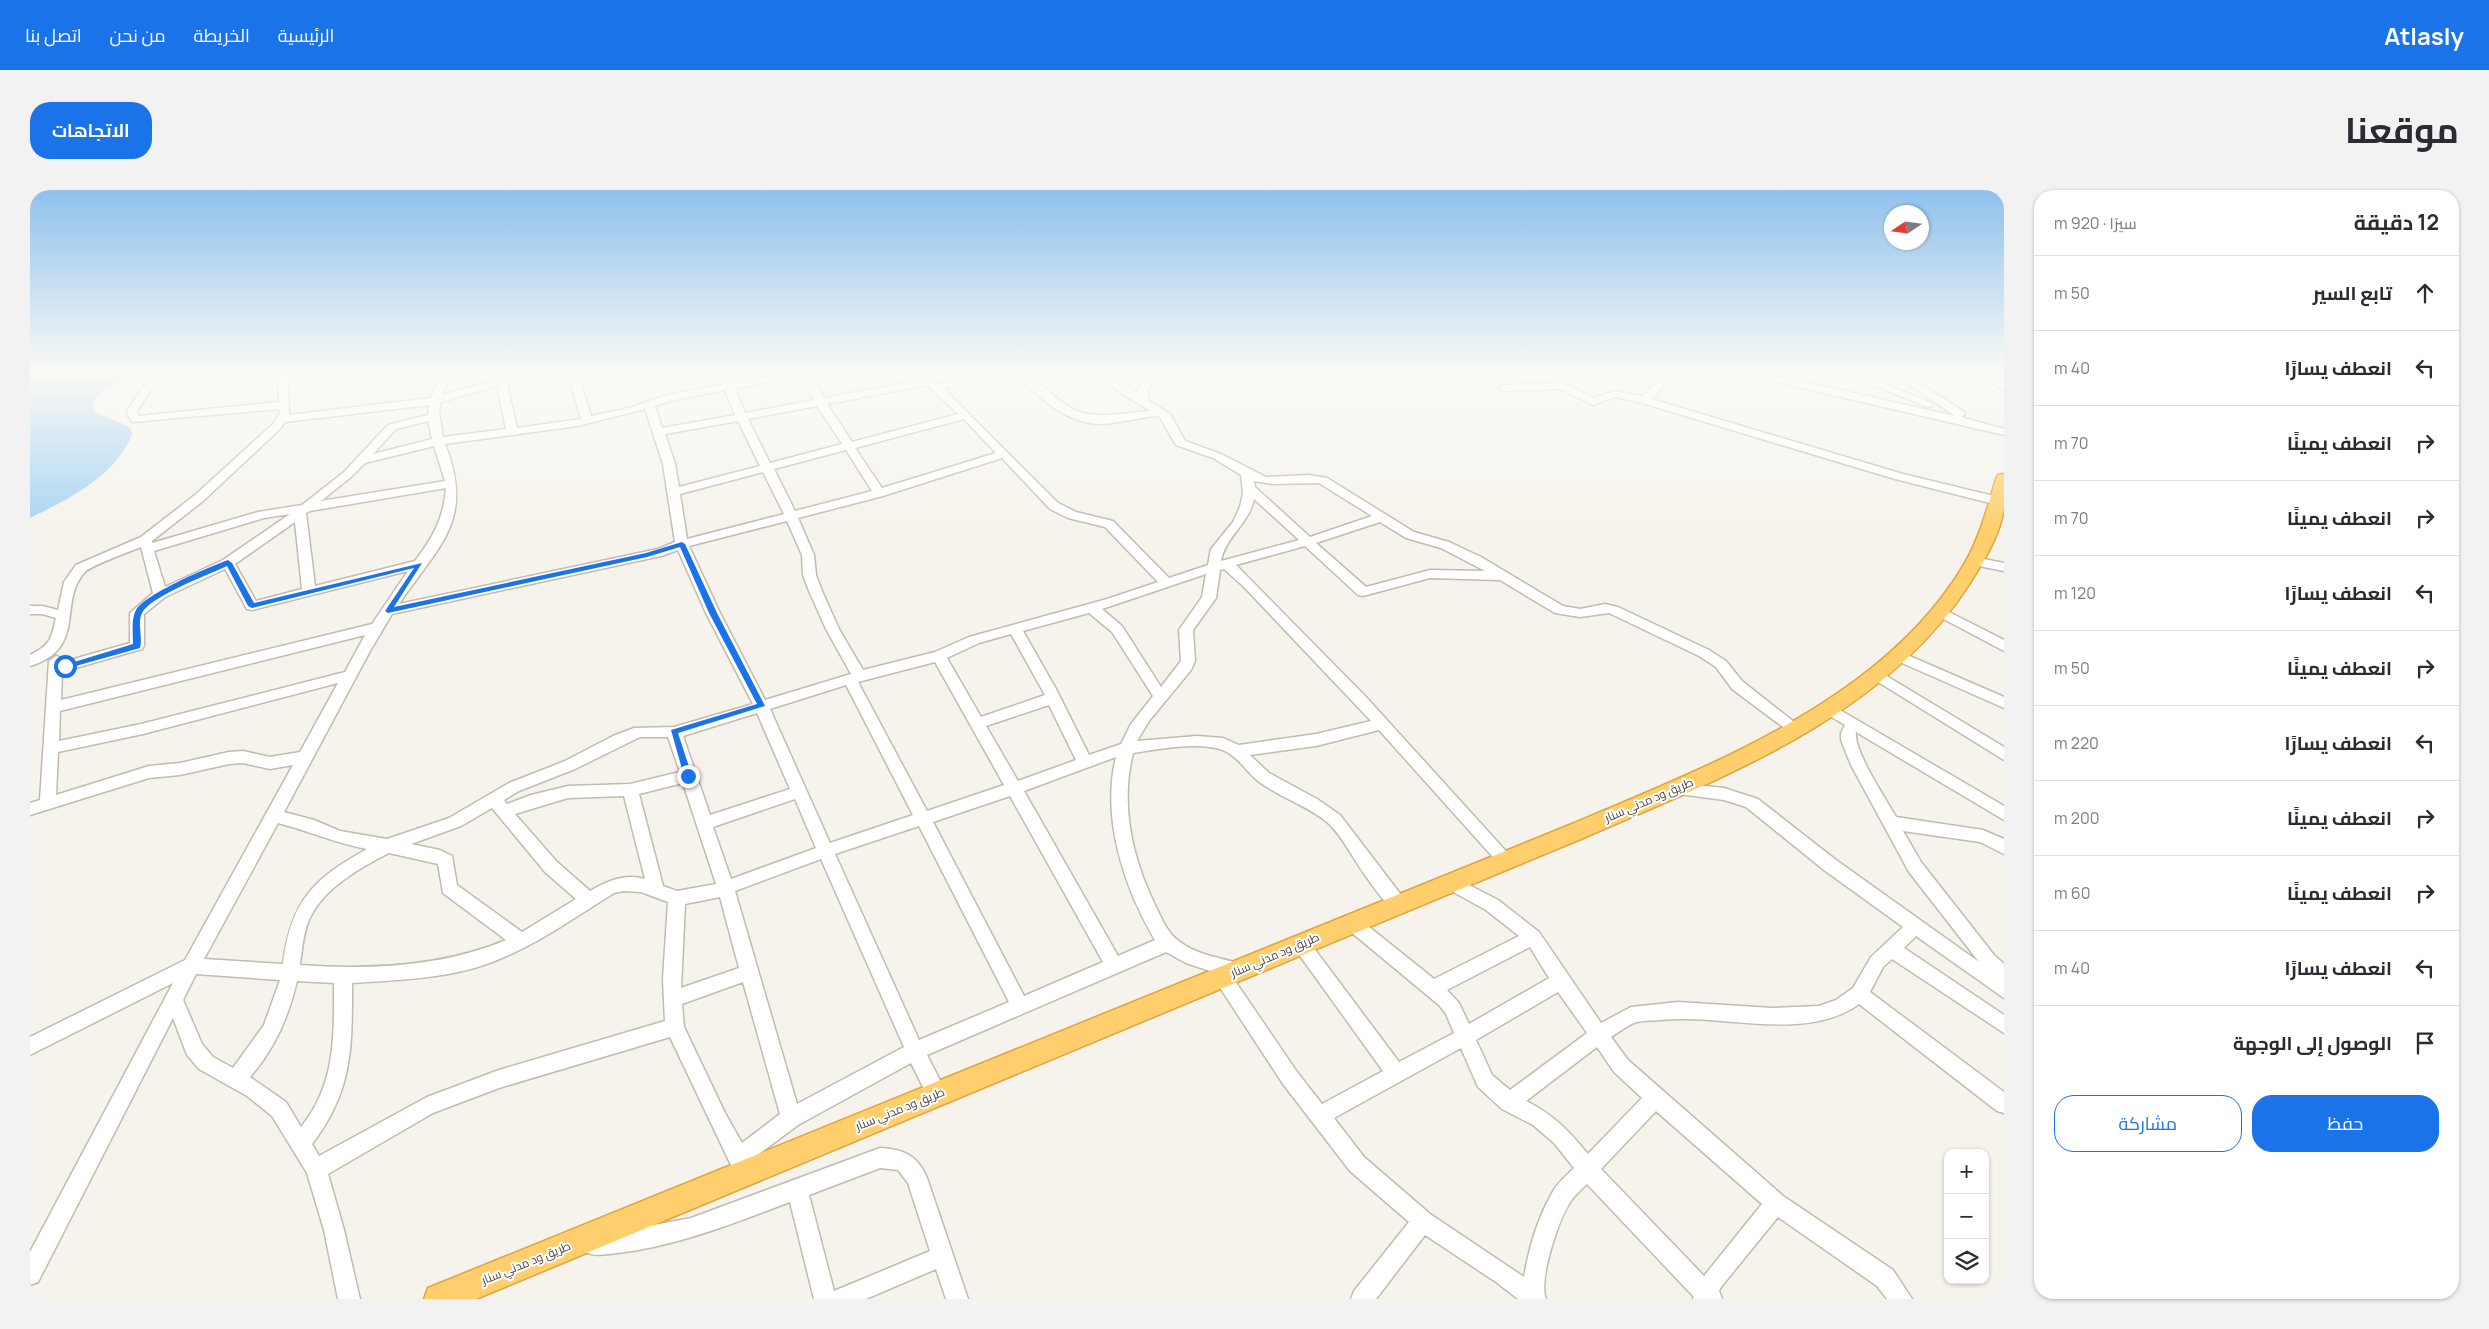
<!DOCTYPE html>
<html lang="ar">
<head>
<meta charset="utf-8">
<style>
  body { margin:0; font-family:Manrope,Cairo,sans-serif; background:#f2f2f3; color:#2b2b33; direction:rtl }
  .controls { position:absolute; right:15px; bottom:15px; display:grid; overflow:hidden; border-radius:10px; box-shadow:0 1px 4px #0004 }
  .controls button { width:45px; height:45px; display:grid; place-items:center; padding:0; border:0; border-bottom:1px solid #e1e1e2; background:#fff; color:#2b2b33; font:25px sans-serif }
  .compass { position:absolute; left:1854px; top:15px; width:45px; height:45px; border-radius:50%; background:#fff; box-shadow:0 1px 4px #0004; rotate:257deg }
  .stop { position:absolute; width:15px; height:15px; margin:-11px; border:4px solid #1a73e8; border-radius:50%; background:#fff }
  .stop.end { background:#1a73e8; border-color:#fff; box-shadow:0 1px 5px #0008 }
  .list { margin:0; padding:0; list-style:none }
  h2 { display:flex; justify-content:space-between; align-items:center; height:65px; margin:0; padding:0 20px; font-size:21px }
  h2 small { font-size:16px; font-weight:400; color:#7c7c81 }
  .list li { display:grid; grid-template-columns:32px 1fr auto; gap:15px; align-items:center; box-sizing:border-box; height:75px; padding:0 20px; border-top:1px solid #e1e1e2 }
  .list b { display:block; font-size:19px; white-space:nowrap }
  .list em { font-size:16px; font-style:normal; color:#7c7c81 }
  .actions { display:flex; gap:10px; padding:15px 20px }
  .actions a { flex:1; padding:11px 0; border:1px solid #1a73e8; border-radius:20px; text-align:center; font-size:18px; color:#1a73e8 }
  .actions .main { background:#1a73e8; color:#fff }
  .icon { flex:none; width:28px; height:28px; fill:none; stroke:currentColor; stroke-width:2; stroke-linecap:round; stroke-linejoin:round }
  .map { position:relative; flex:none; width:1974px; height:1109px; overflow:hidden; direction:ltr; border-radius:20px }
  header { display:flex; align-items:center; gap:30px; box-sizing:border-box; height:70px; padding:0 25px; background:#1a73e8; color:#fff }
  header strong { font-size:24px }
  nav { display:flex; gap:28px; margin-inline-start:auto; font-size:18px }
  .intro { display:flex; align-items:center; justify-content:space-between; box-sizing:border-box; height:120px; padding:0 30px }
  h1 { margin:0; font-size:35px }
  .button { padding:12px 22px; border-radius:20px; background:#1a73e8; color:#fff; font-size:18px; font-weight:700 }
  main { display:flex; gap:30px; padding:0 30px }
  aside { flex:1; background:#fff; border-radius:20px; box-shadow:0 1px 4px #0004 }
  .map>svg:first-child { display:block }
  .water { fill:#a9d4f2 }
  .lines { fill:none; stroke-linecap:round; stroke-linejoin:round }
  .minor-casing { stroke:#c2bbae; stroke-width:3 }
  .highway-casing { stroke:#e0a43c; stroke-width:3 }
  .minor { fill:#fff; fill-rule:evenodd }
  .highway { fill:#ffcf6e; fill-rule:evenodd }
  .route { fill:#1a73e8 }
  .labels { text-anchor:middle; stroke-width:4; stroke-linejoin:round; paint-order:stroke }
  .street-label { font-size:12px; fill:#4b4439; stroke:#fff }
</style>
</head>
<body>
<header>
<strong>Atlasly</strong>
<nav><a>الرئيسية</a><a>الخريطة</a><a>من نحن</a><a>اتصل بنا</a></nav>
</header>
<div class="intro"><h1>موقعنا</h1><a class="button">الاتجاهات</a></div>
<main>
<aside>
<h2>12 دقيقة<small>سيرًا · 920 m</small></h2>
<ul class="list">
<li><svg class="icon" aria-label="ahead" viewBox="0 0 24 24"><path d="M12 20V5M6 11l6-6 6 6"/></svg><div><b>تابع السير</b></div><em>50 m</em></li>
<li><svg class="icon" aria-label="left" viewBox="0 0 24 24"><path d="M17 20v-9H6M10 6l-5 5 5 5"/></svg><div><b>انعطف يسارًا</b></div><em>40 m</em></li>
<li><svg class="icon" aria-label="right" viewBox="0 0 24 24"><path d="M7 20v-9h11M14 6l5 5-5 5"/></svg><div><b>انعطف يمينًا</b></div><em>70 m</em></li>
<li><svg class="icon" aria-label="right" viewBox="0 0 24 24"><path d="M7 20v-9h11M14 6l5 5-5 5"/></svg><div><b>انعطف يمينًا</b></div><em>70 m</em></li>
<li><svg class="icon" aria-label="left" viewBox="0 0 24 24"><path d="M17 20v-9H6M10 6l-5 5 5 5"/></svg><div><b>انعطف يسارًا</b></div><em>120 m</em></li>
<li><svg class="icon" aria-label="right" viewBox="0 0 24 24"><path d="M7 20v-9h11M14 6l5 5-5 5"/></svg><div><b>انعطف يمينًا</b></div><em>50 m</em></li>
<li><svg class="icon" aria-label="left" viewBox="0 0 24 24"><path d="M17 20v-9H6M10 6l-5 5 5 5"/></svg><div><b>انعطف يسارًا</b></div><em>220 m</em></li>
<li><svg class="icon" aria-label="right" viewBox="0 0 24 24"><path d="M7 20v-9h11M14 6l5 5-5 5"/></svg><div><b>انعطف يمينًا</b></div><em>200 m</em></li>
<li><svg class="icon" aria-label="right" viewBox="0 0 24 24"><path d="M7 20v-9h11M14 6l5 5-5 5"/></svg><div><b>انعطف يمينًا</b></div><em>60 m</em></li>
<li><svg class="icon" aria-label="left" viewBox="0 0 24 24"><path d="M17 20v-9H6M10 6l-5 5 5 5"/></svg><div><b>انعطف يسارًا</b></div><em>40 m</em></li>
<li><svg class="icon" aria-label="arrive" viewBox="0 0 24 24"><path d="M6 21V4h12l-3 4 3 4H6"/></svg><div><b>الوصول إلى الوجهة</b></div></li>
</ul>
<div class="actions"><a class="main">حفظ</a><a>مشاركة</a></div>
</aside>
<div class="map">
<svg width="1974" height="1109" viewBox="0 0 1974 1109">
  <rect width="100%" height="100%" fill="#f6f3ec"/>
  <path class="water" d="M0,184H106C91,192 68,198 62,216L67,223L100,237L102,245C84,287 39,309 0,328Z"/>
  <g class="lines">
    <defs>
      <path id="minor" d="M122,184H132L109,218L107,223L109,226L249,212L248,184H258L259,225L401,208L412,184H422L412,205L487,184H504L477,194L487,238L551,229L538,184H548L561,226L599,218L637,205L692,195L686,184H696L702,193L749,184H781L794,208L892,190L886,184H897L908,194L942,184H958L914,199L1028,313L1046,322L1083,331L1139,388L1178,375L1181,359L1203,332L1210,317L1213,303L1211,285L1183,268L1146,255L1129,226C1110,227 1091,233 1072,234C1039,234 1008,209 988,184H999C1052,232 1051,228 1120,221L1088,201L1069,184H1080L1108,204V200L1117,184H1127L1118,200L1119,211L1140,224L1155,251L1191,264L1236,287L1279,285L1297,288L1384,342L1419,352L1451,367L1533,416L1550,419L1575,414L1588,417L1679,460L1696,471L1712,491L1773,539L1771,543H1761L1702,499L1686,477L1669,466L1579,423L1550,427L1525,423L1470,390L1400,388L1333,406L1328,405L1275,356L1206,375L1336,507L1484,670L1482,675L1476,677L1470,675L1349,540L1286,556L1220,565L1239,583L1287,609L1310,625L1378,714L1376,719C1360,725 1344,697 1335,685C1324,670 1311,644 1297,632C1276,615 1249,607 1228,591C1216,581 1206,564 1190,559C1164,552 1129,559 1103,563C1090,615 1102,667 1125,715C1132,729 1137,743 1150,752C1169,766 1193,768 1214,775L1217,781L1214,787L1203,788L1267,882L1292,914L1353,881L1265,759L1262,754L1265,749L1271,746L1277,749L1369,872L1424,843L1416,824L1409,815L1316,738L1313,733L1316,728L1322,726L1328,728L1404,789L1489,746L1456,720L1416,698L1414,693L1416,688L1422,686L1468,710L1509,742L1571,833L1601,817L1648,812L1742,818L1789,816L1806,810L1823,798L1841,767L1873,737L1794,680L1716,617L1694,610L1641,603L1638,599L1641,595L1646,593L1694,598L1728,609L1806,670L1949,772L1879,682L1821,575L1811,550V543L1815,535L1793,522L1791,518L1793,514L1798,513L1974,616V630L1826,542C1823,560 1856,609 1866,627L1953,640L1974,649V664L1950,652L1873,641L1891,672L1964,765L1974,774V808L1886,746L1874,758L1974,825V843L1862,769L1853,777L1840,802L1974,902V923L1967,921L1829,814C1775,853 1693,823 1631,830C1623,831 1612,830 1604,833C1596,836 1588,843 1581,847L1598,870L1753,1006L1863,1080L1882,1109H1857L1847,1096L1748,1027L1691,1097L1689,1101L1692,1109H1663L1664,1107L1557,994C1552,999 1545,1005 1541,1011C1529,1028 1508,1090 1516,1109H1488L1466,1092L1395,1045L1346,1109H1321L1324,1101L1379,1032L1320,981L1253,894L1187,793L1184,787L1186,783L1156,773L1136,762L897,865L917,904L914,911L907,913L900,911L881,873L768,935L721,970L723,975L720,982L713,985L706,982L701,975L640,847L469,898L403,923L298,984L314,1040L330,1109H308L294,1040L277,983L242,926L217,906L169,879L157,865L143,828L8,1092L0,1095V1062L143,793L0,865V847L155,770L263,575L240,579L213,573L199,574L150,585L119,588L0,625V613L10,610L19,471L26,466L31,468L33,472L100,453V423L123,403L111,357C99,362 62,375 55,382C27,412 58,459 0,476V465C20,455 21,450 26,428L12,424H0V416H12L28,420L34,392L46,375L111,347L165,305L243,234L250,223L249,219L102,232L97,223L99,218ZM771,184L784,210L715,223L705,199ZM897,195L928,224L822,252L797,214ZM467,196L476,239L413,247L409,222L411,212ZM695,200L705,225L632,238L625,216L639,211ZM399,215L398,225L358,235L313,283L272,315L228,322L122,353V351L173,311L251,238L255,232ZM787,216L812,254L740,273L718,229ZM615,219L633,274L645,352L628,359L369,414C410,354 445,330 415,254L547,236ZM934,229L966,263L852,298L825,258ZM398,231L402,249L343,264L366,239ZM708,231L730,276L649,297L645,274L635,244ZM404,256L415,291L291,311L321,287L335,273ZM816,260L842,301L765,321L744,279ZM972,268L1020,319L1038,328L1075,337L1128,392L1077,409L939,447L905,462L833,480L809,439L792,401L786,385L784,365L768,328L853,306ZM733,282L754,324L657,349L650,304ZM1224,291L1242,294L1289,293L1342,326L1280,347L1225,297ZM416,298C414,328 403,347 385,371L285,396L276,323L280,321ZM1224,309L1269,350L1191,371C1195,347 1219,334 1224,309ZM260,324L193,370L135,397L124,361L234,328ZM757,331L772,365L773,385L779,401L796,439L821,484L735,510L690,423L659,356ZM265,332L272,399L226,411L205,374ZM1350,332L1376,348L1411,358L1455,381L1400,380L1336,397L1286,353ZM648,360L676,423L723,514L644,537L604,538L583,546L535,571L479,593L419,628L357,649L310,641L284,630L254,622L340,461L362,424L631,366ZM195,379L217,419L222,420L378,381L342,434L31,510L32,482L112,459L114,456V424L135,407ZM1194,379L1213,396L1341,531L1286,544L1209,555L1193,548L1167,546L1107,551L1119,531L1161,480L1165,471L1163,440L1186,408L1190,380ZM1176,384L1172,407L1149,440L1151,471L1131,497L1092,436L1072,419ZM1059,423L1082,442L1123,506L1101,534L1091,554L1059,565L1026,499L993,441ZM981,444L1015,505L951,527L917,468L949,453ZM335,445L315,482L111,534L29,551L30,521ZM905,472L974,595L897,621L828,492ZM308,493L270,562L240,567L213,561L199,562L150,573L119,576L26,605L28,562L113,544ZM816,495L883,625L800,653L740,519ZM1019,515L1046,570L988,591L956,536ZM727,523L760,599L680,625L653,546ZM610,547H638L650,582L600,594L538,596L501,605L477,614L474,610L489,601L545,579ZM1086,567C1071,628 1094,698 1125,750L1088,766L994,601ZM653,593L686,694L647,701L633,696L609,604ZM594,606L615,689C595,683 577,691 560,701L527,672L485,624L538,608ZM980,606L1073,772L994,806L903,632ZM765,609L786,658L701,689L683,637ZM462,618L515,682L546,709L492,742L427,695L422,666L410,660L381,654L431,636ZM248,633C279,641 305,653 337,659C283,689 261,711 253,774L174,769ZM889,636L979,812L889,850L805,664ZM359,663L408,674L413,703L476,750C412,777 339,780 270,775C272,760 273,744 279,730C293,698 330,678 359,663ZM791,669L874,857L767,914L705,701ZM594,701L611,702L638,712L633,789L635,831L469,880L397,907L289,966L282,954C323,901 322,857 322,793C366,790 412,789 454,775C501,759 542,729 584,703ZM690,707L709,778L651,798L655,714ZM1500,757L1519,788L1439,834L1429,813L1417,800ZM166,784L250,790L234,835L203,878L183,867L172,854L153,810ZM267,791L304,793C304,846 306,894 271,937L256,912L220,887C244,860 259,826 267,791ZM713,792L750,924L712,953L695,923L654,837L652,814ZM1528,802L1557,843L1480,900L1462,885L1446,850ZM1567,857L1584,882L1612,908L1558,964C1539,941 1523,924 1496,911ZM1431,858L1448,897L1472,919L1503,935L1524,953L1544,978C1538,984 1530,991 1525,998C1509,1024 1499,1057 1494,1087L1400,1024L1334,967L1304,928ZM1626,921L1732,1014L1674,1086L1571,979Z
        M1635,184H1646L1621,209L1873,284L1972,308L1974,311L1968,315L1865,289L1612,213L1585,207L1563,215L1531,199L1474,201L1469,198L1474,195L1533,193L1564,208L1584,201L1612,206Z
        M1720,184H1739L1925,226L1864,184H1876L1934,222L1935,224L1931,227L1974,239V245L1725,187Z
        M1816,184H1831L1904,214L1899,217L1895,216Z
        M1947,184H1960L1974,193V200Z
        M1944,367L1974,373V381L1939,374L1938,371L1939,368Z
        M1911,418L1974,450V461L1906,425L1904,422Z
        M1868,461L1974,507V518L1863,469L1861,466L1863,463Z
        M1845,479L1974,557V570L1840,487L1838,484Z
        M850,958C874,959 888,966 897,988L938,1109H916L906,1079L836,1109H784L760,1012C704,1033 648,1056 588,1063C577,1064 565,1067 555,1062L551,1055L555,1048L661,1028ZM850,978L868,980L878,993L900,1061L804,1101L779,1005Z"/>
      <path id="highway" d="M1974,284C1974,295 1974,307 1974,318C1970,345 1954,371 1940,393C1855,526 1696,586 1558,646L446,1109H394L398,1098L1542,634C1681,575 1857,509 1936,371C1950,346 1958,316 1966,289L1968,285Z"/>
    </defs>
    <use href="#minor" class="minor-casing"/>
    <use href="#highway" class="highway-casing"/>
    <use href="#minor" class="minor"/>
    <use href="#highway" class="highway"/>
  </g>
  <linearGradient id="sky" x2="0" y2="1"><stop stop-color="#8fc1ec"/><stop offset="0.54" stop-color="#fbfaf6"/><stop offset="1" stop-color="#fbfaf6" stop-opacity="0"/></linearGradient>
  <rect width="1974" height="339" fill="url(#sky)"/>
  <path class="route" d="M652,352L655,354L687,423L735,516L648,543L662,586L658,589L654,586L641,540L727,514L679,423L650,357L617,367L358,423L355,421L384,378L222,418L218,416L197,376C178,385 121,406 112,423C107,433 113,447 110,458L35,479L31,476L103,454C103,444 101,429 106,420C115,404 179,377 198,370L202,373L224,413L392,373L364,417L616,363Z"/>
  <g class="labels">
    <g class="street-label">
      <text transform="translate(1619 610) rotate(-23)" y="4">طريق ود مدني سنار</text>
      <text transform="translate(1245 765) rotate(-23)" y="4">طريق ود مدني سنار</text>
      <text transform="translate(870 919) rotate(-22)" y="4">طريق ود مدني سنار</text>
      <text transform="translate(496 1073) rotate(-22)" y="4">طريق ود مدني سنار</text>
    </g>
  </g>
</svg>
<div class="controls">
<button>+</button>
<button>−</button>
<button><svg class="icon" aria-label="layers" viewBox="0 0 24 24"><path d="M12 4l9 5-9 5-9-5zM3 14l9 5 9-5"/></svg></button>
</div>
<svg class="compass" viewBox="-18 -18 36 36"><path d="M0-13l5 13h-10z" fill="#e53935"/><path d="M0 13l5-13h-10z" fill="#7c7c81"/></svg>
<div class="stop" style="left:35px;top:476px"></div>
<div class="stop end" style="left:658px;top:586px"></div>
</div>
</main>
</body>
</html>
